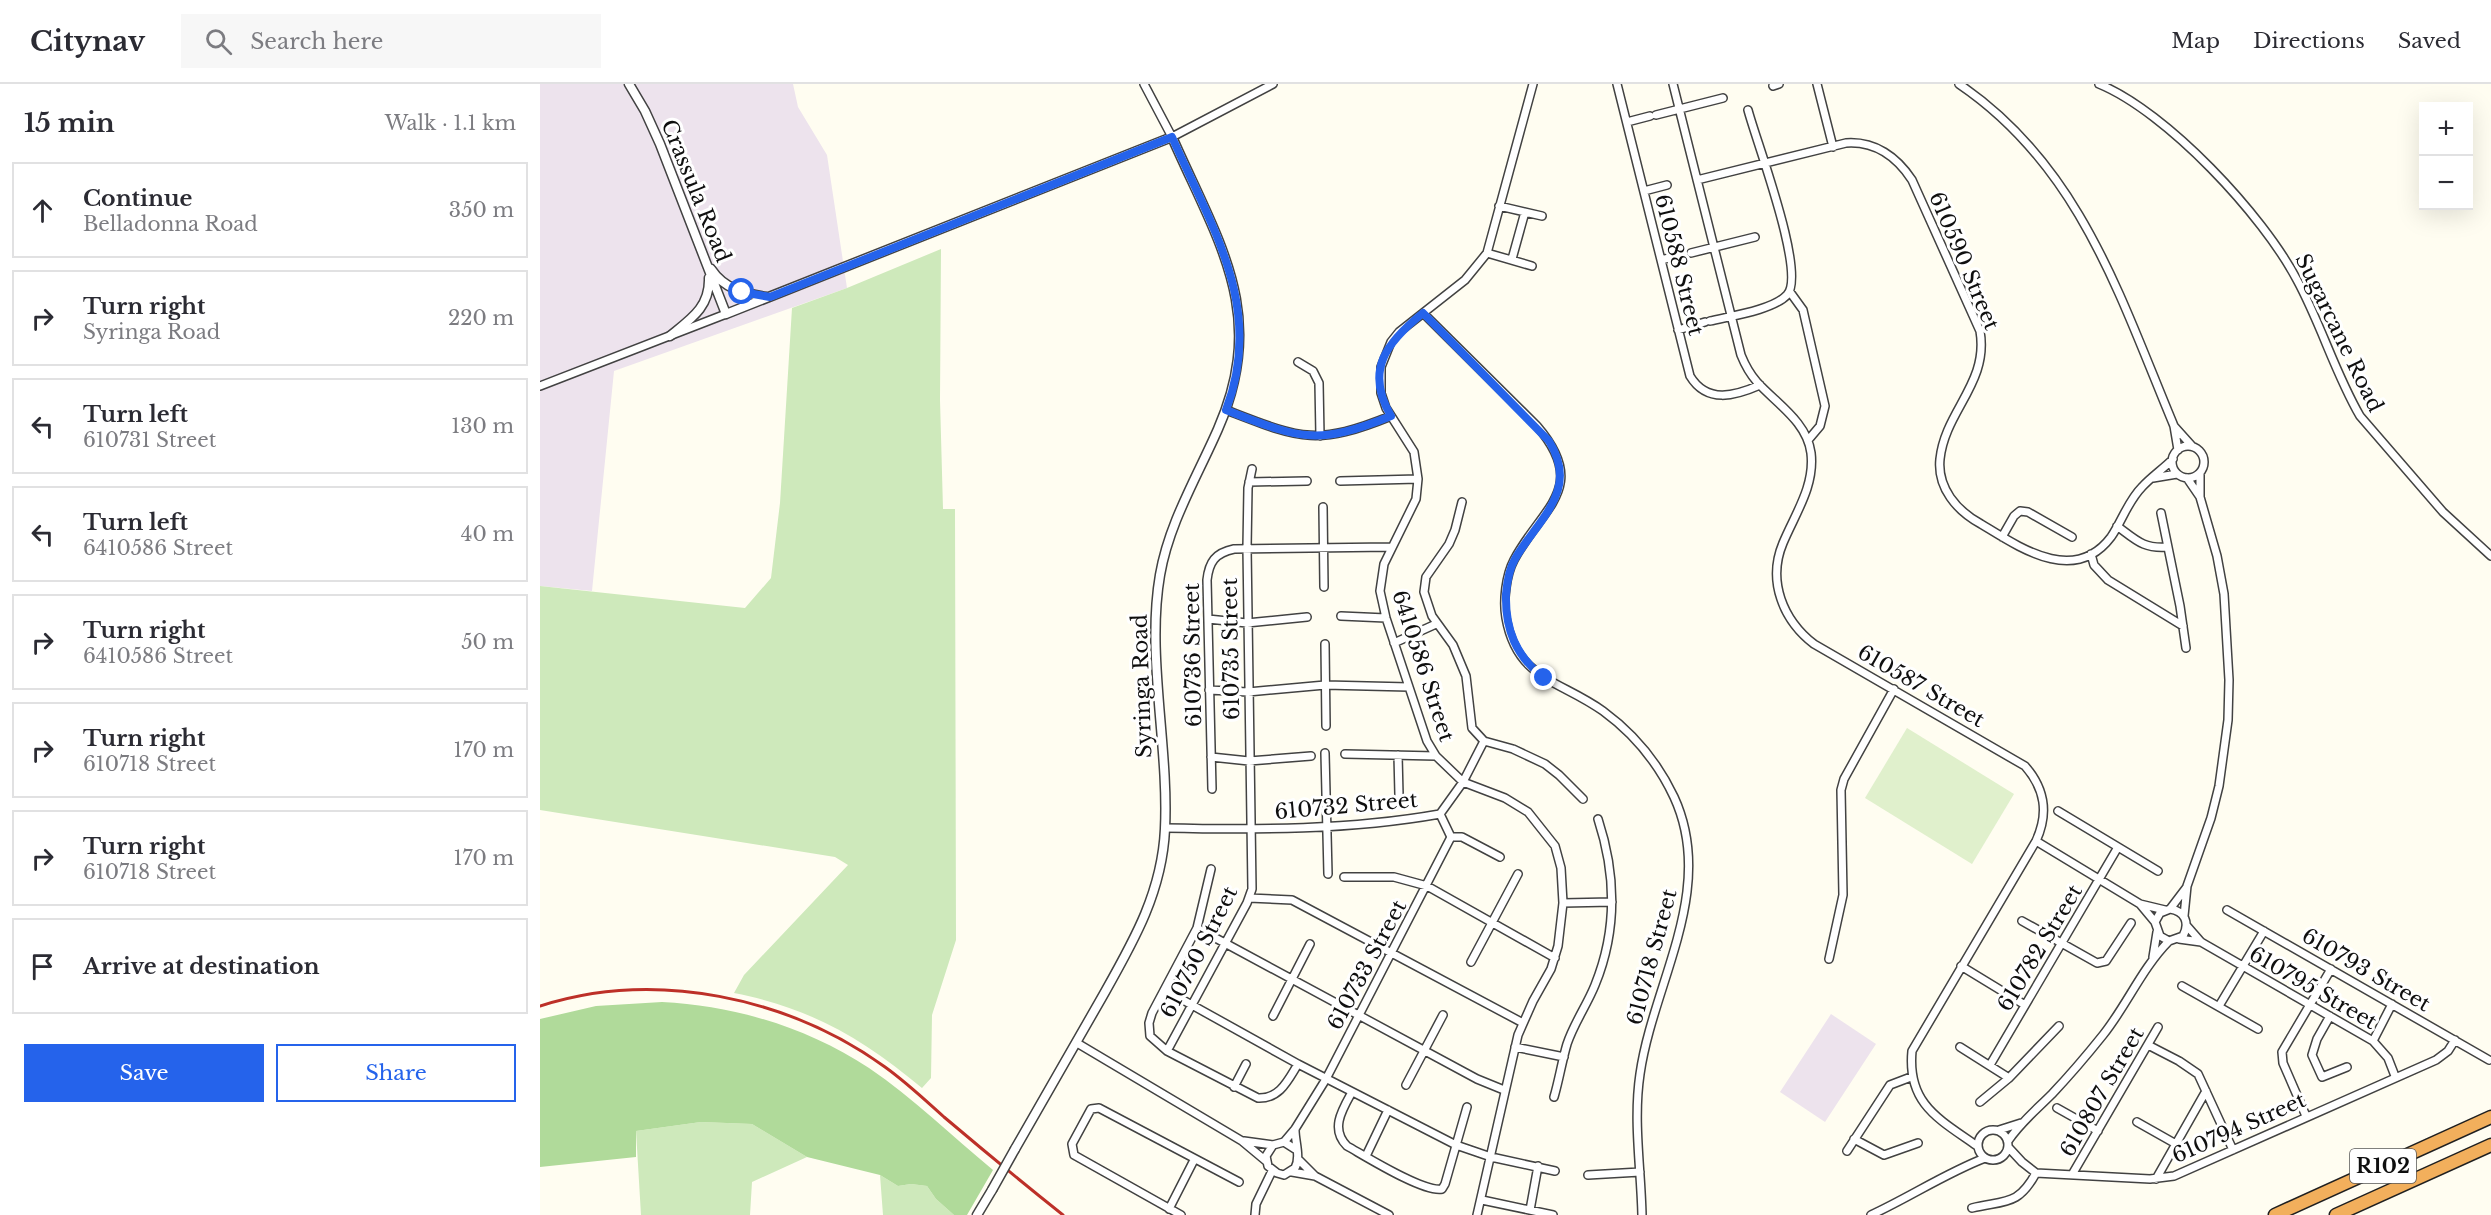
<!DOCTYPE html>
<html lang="en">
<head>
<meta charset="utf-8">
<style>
  body { margin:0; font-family:"Libre Baskerville",serif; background:#f7f7f7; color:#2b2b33 }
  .controls { position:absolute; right:18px; top:18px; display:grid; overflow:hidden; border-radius:0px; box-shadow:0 6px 24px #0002 }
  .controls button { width:54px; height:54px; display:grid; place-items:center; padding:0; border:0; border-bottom:2px solid #e1e1e2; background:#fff; color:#2b2b33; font:30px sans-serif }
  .stop { position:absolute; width:18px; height:18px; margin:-14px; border:4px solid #2563eb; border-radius:50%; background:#fff }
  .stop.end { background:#2563eb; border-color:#fff; box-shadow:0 2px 6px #0008 }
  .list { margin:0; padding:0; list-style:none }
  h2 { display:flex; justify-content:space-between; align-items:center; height:78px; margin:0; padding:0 24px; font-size:26px }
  h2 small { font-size:20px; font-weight:400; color:#7c7c81 }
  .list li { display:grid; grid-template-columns:39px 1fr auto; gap:18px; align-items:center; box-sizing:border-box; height:96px; margin:0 12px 12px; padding:0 12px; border:2px solid #e1e1e2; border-radius:0px }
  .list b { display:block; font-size:22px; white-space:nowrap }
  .list p { margin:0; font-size:20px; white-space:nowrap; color:#7c7c81 }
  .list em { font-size:20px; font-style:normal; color:#7c7c81 }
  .actions { display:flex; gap:12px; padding:18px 24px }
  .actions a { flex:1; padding:14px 0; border:2px solid #2563eb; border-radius:0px; text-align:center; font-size:21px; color:#2563eb }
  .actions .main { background:#2563eb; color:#fff }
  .icon { flex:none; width:33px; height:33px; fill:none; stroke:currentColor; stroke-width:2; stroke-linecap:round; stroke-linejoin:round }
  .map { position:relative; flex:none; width:1951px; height:1131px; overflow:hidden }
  header { display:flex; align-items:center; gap:36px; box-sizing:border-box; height:84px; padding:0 30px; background:#fff; border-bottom:2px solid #e1e1e2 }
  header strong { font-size:28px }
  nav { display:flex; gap:33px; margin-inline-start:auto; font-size:21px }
  .search { width:420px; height:54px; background:#f7f7f7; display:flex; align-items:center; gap:15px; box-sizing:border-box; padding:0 21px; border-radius:0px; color:#7c7c81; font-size:22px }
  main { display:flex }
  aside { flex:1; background:#fff }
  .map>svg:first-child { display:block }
  .industrial { fill:#ede3ed }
  .green { fill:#cee9bb }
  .forest { fill:#b0da9a }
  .pitch { fill:#e0f0cc }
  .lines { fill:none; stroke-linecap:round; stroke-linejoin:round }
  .minor-casing { stroke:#424242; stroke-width:10 }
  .tertiary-casing { stroke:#424242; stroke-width:11 }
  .motorway-casing { stroke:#202020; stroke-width:15 }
  .minor { stroke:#fff; stroke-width:7 }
  .tertiary { stroke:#fff; stroke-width:8 }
  .motorway { stroke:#f2af5c; stroke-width:12 }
  .rail { stroke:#bd3028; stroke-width:3 }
  .tertiary-bridge-casing { stroke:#424242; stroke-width:11; stroke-linecap:butt }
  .tertiary-bridge { stroke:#fff; stroke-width:8 }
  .route { stroke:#2563eb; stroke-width:8 }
  .labels { text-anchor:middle; stroke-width:6; stroke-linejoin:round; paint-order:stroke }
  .shield { fill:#fff; stroke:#575757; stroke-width:1.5 }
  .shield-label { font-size:20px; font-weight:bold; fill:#0f0f0f }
  .street-label { font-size:21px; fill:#0f0f0f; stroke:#fff }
</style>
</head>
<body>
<header>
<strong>Citynav</strong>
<div class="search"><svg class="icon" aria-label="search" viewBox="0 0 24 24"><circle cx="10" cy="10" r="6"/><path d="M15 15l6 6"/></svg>Search here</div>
<nav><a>Map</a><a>Directions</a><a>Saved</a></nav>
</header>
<main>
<aside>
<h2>15 min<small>Walk · 1.1 km</small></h2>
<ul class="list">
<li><svg class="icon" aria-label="ahead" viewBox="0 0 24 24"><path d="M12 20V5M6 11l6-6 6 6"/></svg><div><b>Continue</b><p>Belladonna Road</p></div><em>350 m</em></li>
<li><svg class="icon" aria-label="right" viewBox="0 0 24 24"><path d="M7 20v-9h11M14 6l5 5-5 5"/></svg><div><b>Turn right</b><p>Syringa Road</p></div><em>220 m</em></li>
<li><svg class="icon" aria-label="left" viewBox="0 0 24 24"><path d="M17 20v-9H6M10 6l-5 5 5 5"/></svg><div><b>Turn left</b><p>610731 Street</p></div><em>130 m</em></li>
<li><svg class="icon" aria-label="left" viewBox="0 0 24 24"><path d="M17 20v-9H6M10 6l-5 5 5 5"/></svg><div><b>Turn left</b><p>6410586 Street</p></div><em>40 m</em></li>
<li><svg class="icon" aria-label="right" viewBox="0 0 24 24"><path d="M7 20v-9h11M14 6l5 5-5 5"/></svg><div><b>Turn right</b><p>6410586 Street</p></div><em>50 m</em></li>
<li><svg class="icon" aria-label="right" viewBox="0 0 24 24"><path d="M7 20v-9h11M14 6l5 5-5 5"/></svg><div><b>Turn right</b><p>610718 Street</p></div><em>170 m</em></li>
<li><svg class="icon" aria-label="right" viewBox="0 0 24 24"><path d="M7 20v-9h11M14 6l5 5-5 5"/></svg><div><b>Turn right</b><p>610718 Street</p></div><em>170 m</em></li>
<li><svg class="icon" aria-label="arrive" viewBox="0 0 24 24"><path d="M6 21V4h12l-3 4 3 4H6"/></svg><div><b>Arrive at destination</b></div></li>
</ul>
<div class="actions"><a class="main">Save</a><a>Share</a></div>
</aside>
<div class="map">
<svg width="1951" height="1131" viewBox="0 0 1951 1131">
  <rect width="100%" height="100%" fill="#fffdf1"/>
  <path class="industrial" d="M0,0H253L258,23L287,71L307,204L74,287L52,507L0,502Z
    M1291,930L1336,960L1285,1038L1240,1008Z"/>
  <path class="green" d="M401,165L400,316L403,425H415L416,856L392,931L391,994L382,1004C323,955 271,924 194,909L204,891L308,781L295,773L0,726V502L205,524L231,494L240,419L252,224L307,204Z
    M161,1038L212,1040L267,1073L212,1098L210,1131H101L96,1047Z
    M340,1091L358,1102L371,1100L387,1102L396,1115L414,1131H343Z"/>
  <path class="forest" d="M122,918C196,922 266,943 329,984C373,1014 412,1052 453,1086L427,1131H414L396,1115L387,1102L371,1100L358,1102L340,1091L267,1073L212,1040L161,1038L96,1047V1073L0,1083V935L56,922Z"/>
  <path class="pitch" d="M1367,644L1474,710L1432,780L1325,714Z"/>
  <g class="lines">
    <defs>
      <path id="minor" d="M604,0L632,53L733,0
        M1077,0L1150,292C1167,320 1195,312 1220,301
        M1133,0L1201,271C1205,281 1210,290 1217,298C1237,320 1267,338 1271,369C1275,402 1255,430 1243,459C1227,497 1243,536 1274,560L1485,682C1505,705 1509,729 1496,757L1372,967C1367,1020 1399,1035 1437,1062
        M1277,0L1293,63
        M1419,0C1540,82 1580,213 1634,342L1638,366
        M1559,0C1627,28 1723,131 1757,196C1781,240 1795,289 1820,332L1903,428L1951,472
        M1233,2L1239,0
        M1116,31L1183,14
        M1087,38L1110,32
        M1157,96L1306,59C1335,57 1357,73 1372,96L1440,247C1449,299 1405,327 1400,375C1397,404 1417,427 1441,440C1479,463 1534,502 1571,453C1582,437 1588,417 1602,403C1611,393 1623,385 1633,375
        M1104,107L1127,101
        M959,122L1002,132
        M947,169L992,182
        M1151,169L1215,153
        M972,175L985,128
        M1121,176L1144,170
        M1250,208L1263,226L1285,322L1280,342L1269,355
        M883,229L997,342C1050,404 1002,423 974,476C966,491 963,517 966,534C977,596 1020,596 1063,627C1093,649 1118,679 1134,713C1177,806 1113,899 1100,990C1093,1037 1101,1084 1102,1131
        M1170,237C1191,232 1233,226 1247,211C1267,190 1216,57 1208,26
        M1138,246L1165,238
        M758,278L773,287L779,299L780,352
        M0,302L186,230
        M686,326C759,354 775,363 851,332
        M1634,342L1652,362
        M1632 378a16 16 0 1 1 32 0a16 16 0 1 1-32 0Z
        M1613,394L1637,390
        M1647,394L1660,413
        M800,397L878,395
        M709,398L767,397
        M922,418L915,446L909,460L886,493L884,508L892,532L913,561L926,592L932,644L944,657L973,665L1005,680L1019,691L1043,715
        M783,423L784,503
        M1621,429L1640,522L1646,564
        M1577,442C1596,456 1603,465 1628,463
        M1462,453L1474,432L1480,427L1488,428L1532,453
        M1551,470L1554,481L1568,496L1643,542
        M801,532L846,534
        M668,535L707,539L767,533
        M854,559L896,540
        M785,560L786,642
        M669,606L708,608L785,601L869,603
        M785,669L788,790
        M805,670L896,672
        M858,671L859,711
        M671,673L709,677L771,672
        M672,705L667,496C669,478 675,469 694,465L851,463
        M1518,727L1618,787
        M625,744C717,746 810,746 900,730L923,698L944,657
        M911,753H922L960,773
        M1496,757L1600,820L1625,826
        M671,785L657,844L612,929L609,939L610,952L627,967L718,1014C740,1015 748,996 758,980
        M804,793H854L887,802L1015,874
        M709,814L752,816L983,939
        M1023,819L1072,818
        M1600,820L1615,838
        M1630,825C1645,827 1650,839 1643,852L1629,857L1620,852L1615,838L1620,829L1630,825L1646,804
        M1687,826L1949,976
        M1644,832L1647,802L1671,734L1679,702L1688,636L1689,596L1684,510L1677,472L1660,413V389
        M1482,837L1557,879L1566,877L1591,839
        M1647,842L1661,858L1833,957L1848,974L1855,992
        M657,844L937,995L964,1006
        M1639,855L1661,858
        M1613,873L1617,848
        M1289,875L1303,811L1301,706L1304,695L1354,605
        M931,878L978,790
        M1421,882L1485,921
        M1642,902L1718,945
        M625,906L758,980L916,1061L951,1073L1015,1087
        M1679,922L1724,847
        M733,932L770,860
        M1790,932L1777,955L1772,971L1782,993L1807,983
        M1833,957L1852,920
        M537,959L702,1057L726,1077
        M1608,961L1639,977L1658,990L1693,1066
        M975,963L1024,973
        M1420,963L1469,994
        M627,967L707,819L712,805L707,464L708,404L712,385
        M1450,981L1578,763
        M866,1001L903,931
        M694,1003L706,980
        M812,1008C802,1026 790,1045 807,1062C825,1072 884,1109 902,1105L905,1100L927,1023
        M1014,1013C1019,996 1022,977 1027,960C1034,939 1047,921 1055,901C1077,847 1076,790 1058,735
        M1440,1018L1469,994L1519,942
        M1517,1024L1558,1047
        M1766,1032L1743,979L1742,968L1791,885
        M1597,1038L1636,1060
        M1438 1061a15 15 0 1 1 30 0a15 15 0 1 1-30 0Z
        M755,1046C755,1058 761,1073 755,1084L744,1091L737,1089L728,1082L726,1072L733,1061L744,1058L755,1065
        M1459,1046L1481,1039
        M1314,1055L1344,1071L1378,1059
        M704,1057L733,1061
        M1468,1057C1481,1038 1496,1026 1512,1010C1530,991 1547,971 1563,951C1587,921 1602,884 1629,857
        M744,1058L755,1045L786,995L911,753L900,730
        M1469,1064L1482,1078L1496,1089L1610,1095L1634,1092L1896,976L1908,967L1915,956
        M1307,1067L1350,1001L1371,993
        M826,1072L848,1026
        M758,1075L775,1092L849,1131
        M752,1088L775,1092
        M1533,1089L1618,943
        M1048,1091L1100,1088
        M1616,1095L1666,1007
        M942,1116L1013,1131
        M1432,1124C1466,1116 1478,1122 1496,1089
        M629,1125L654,1076
        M990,1126L998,1082
        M641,1131L534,1071L532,1060L551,1025L559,1024L699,1098
        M715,1131L716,1120L732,1087
        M937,1131L978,951L993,917L1011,885L1018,862L1023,819L1021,784L1015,762L988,728L965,714L923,698L896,672L887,657L846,534L840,507L844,480L876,415L878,395L874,368L846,324L841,309V283L851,258L859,248L925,196L947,169L993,0
        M1331,1131C1370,1113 1406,1089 1445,1074"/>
      <path id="tertiary" d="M89,0L105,27L120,60L186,230L632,53C678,158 729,229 678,345C657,393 629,439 620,491C606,572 629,662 625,745C622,810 592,860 561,915C532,965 504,1015 475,1065
        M171,185C184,205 205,210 227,213
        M130,252C151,235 170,223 169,194
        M437,1131L452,1106"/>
      <path id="motorway" d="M1735,1131L1951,1033
        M1796,1131L1951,1061"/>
    </defs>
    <use href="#minor" class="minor-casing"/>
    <use href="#tertiary" class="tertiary-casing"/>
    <use href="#motorway" class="motorway-casing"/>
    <use href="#minor" class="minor"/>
    <use href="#tertiary" class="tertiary"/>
    <use href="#motorway" class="motorway"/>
    <path class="rail" d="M0,922C115,885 248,913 345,983C366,998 385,1016 404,1033C443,1066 483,1099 523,1131"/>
    <defs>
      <path id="tertiary-bridge" d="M452,1106L475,1065"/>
    </defs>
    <use href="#tertiary-bridge" class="tertiary-bridge-casing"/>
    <use href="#tertiary-bridge" class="tertiary-bridge"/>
  </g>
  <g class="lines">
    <path class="route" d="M202,208L230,213L632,53C672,144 725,224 686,326C759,354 775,363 851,332C824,286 847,258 883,229L1009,357C1040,407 998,435 975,475C969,485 967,499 966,510C965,546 976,572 1004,594"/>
  </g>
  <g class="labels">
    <rect class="shield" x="1810" y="1065" width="66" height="34" rx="4.5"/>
    <g class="shield-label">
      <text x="1843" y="1089">R102</text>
    </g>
    <g class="street-label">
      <text transform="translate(156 107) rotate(68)" y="7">Crassula Road</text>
      <text transform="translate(1424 177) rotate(67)" y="7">610590 Street</text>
      <text transform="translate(1139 181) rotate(76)" y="7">610588 Street</text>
      <text transform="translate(1799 249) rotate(64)" y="7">Sugarcane Road</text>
      <text transform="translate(691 565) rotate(-91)" y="7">610735 Street</text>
      <text transform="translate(653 571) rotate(-91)" y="7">610736 Street</text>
      <text transform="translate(883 582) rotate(72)" y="7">6410586 Street</text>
      <text transform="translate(602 602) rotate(-92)" y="7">Syringa Road</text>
      <text transform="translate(1381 602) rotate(30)" y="7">610587 Street</text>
      <text transform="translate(806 722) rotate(-5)" y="7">610732 Street</text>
      <text transform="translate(1500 864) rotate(-59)" y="7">610782 Street</text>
      <text transform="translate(659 868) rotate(-63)" y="7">610750 Street</text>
      <text transform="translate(1112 873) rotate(-75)" y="7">610718 Street</text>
      <text transform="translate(827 881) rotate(-62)" y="7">610733 Street</text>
      <text transform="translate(1826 886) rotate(30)" y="7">610793 Street</text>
      <text transform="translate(1773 904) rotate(30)" y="7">610795 Street</text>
      <text transform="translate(1562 1008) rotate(-60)" y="7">610807 Street</text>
      <text transform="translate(1699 1044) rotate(-24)" y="7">610794 Street</text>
    </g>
  </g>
</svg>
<div class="controls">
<button>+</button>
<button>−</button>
</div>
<div class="stop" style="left:202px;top:208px"></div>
<div class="stop end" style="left:1004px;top:594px"></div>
</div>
</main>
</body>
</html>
